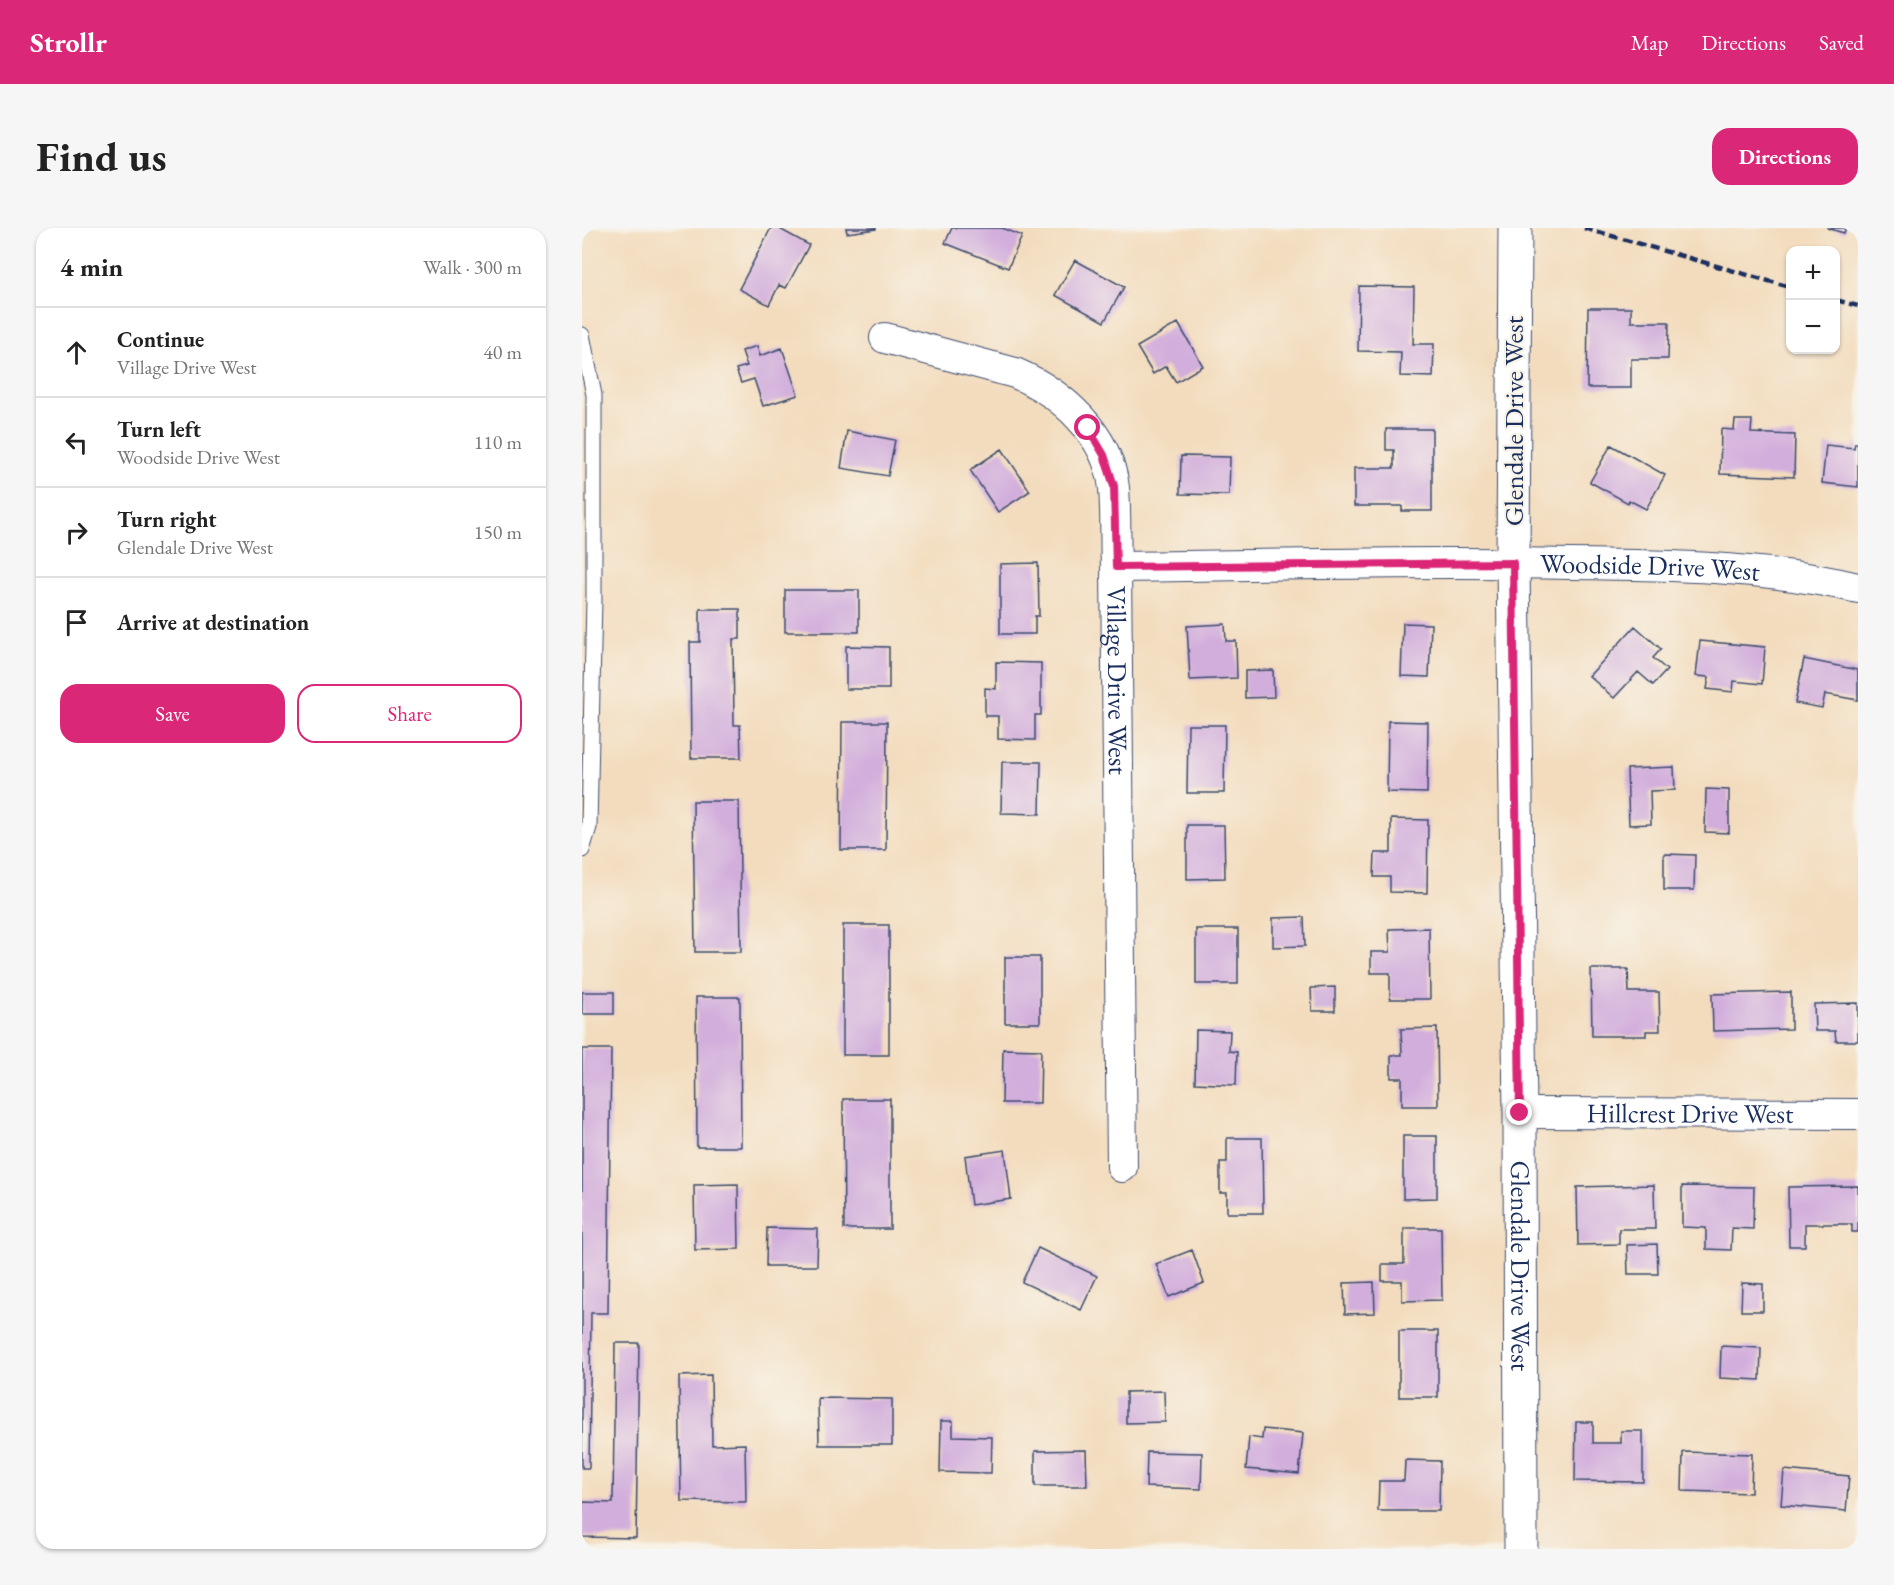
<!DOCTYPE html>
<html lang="en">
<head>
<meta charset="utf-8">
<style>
  body { margin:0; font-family:"EB Garamond",serif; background:#f6f6f6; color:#222 }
  .controls { position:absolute; right:18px; top:18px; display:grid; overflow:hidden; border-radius:12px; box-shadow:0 2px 4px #0004 }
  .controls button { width:54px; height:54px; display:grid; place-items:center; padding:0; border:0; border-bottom:2px solid #e0e0e0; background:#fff; color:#222; font:30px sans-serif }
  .stop { position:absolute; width:18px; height:18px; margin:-14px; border:4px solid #db2777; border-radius:50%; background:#fff }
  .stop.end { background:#db2777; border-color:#fff; box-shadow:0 2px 6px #0008 }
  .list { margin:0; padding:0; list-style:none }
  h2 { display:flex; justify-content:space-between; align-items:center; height:78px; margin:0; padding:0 24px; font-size:26px }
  h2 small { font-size:20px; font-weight:400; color:#767676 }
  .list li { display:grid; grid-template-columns:39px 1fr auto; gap:18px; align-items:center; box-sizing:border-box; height:90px; padding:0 24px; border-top:2px solid #e0e0e0 }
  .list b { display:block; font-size:22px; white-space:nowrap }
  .list p { margin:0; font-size:20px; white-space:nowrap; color:#767676 }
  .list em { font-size:20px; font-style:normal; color:#767676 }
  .actions { display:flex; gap:12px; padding:18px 24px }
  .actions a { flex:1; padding:14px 0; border:2px solid #db2777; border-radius:18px; text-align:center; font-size:21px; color:#db2777 }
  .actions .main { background:#db2777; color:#fff }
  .icon { flex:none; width:33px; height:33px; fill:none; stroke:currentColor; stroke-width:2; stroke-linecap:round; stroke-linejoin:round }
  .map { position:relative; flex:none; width:1276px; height:1321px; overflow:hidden; border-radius:18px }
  header { display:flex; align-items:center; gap:36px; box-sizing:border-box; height:84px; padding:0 30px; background:#db2777; color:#fff }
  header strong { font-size:28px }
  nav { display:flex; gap:33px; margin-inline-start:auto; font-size:21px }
  .intro { display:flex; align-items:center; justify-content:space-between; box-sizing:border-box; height:144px; padding:0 36px }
  h1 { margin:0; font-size:42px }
  .button { padding:15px 27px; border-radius:18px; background:#db2777; color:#fff; font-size:21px; font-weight:700 }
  main { display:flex; gap:36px; padding:0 36px }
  aside { flex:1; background:#fff; border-radius:18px; box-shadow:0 2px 4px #0004 }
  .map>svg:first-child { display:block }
  .building { fill:#d2aedc }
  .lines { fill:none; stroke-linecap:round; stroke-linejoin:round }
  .service-casing { stroke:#3b496c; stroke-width:17 }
  .minor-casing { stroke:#3b496c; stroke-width:32 }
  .tertiary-casing { stroke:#3b496c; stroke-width:35 }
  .service { stroke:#fff; stroke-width:15 }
  .minor { stroke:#fff; stroke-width:30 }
  .tertiary { stroke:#fff; stroke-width:33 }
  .rail { stroke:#1b2f5e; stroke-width:4.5; stroke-dasharray:9 4.5; stroke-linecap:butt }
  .route { stroke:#db2777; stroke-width:8 }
  .labels { text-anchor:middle; stroke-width:4.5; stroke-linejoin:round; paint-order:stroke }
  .street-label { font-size:27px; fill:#1b2f5e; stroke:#f7f3e8 }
</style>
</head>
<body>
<header>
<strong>Strollr</strong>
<nav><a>Map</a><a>Directions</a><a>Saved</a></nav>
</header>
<div class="intro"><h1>Find us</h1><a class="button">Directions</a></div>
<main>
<aside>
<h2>4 min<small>Walk · 300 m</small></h2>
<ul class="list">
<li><svg class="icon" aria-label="ahead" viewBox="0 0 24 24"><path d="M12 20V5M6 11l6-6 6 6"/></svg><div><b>Continue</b><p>Village Drive West</p></div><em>40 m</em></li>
<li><svg class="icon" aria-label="left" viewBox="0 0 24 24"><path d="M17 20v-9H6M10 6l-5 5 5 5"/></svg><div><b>Turn left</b><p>Woodside Drive West</p></div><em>110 m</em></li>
<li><svg class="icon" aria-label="right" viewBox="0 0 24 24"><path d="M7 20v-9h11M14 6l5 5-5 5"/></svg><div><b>Turn right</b><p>Glendale Drive West</p></div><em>150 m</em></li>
<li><svg class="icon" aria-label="arrive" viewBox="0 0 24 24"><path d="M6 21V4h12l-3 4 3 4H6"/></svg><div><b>Arrive at destination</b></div></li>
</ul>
<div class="actions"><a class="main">Save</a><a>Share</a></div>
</aside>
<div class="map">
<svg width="1276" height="1321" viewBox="0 0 1276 1321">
  <rect width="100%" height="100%" fill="#f7f3e8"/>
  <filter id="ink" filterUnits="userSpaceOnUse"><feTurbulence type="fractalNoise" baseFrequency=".0167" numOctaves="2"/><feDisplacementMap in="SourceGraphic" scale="12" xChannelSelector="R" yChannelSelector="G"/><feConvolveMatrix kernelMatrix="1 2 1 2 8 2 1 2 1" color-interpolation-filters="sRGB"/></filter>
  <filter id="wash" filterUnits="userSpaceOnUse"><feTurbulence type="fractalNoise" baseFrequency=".008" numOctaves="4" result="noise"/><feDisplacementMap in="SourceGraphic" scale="24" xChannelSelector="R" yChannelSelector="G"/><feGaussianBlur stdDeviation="1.35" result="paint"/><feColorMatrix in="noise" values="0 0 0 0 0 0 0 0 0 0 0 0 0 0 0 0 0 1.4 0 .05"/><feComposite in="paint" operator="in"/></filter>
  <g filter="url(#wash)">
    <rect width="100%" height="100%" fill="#f3dcbd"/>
    <g id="blocks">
      <path class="building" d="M189,0H196L227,17L204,60L197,57L187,77L157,61Z
        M264,0H294V1L265,5Z
        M370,0H420L440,8L426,40L363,15Z
        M1245,0H1264L1262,5Z
        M493,32L542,59L522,94L473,67Z
        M777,58L832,59L831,116H852L851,149L818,148L819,124L776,123Z
        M1006,80H1049V94H1087L1086,131H1049V160H1005Z
        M596,95L621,138L594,154L584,138L571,146L555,119Z
        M175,118L178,128L200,120L216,167L181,178L172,151L159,155L154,141L165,138L160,123Z
        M1153,192H1170L1169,205L1213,207L1212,249L1138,246L1139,201L1152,202Z
        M804,201H850V283H820V278H772V240H812V222H804Z
        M265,203L313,212L306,248L259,240Z
        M1273,215H1276V259L1240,255L1244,217L1272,220Z
        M1029,217L1083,247L1064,281L1047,272L1046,275L1008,254Z
        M420,221L448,263L416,284L388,242Z
        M599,228L648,229L647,267L598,266Z
        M456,335L457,388H453V406H418V336Z
        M203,362H277V404H203Z
        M118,381H158V411H151L152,497H158L159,530H109L108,414H118Z
        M821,395L849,396L847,449L819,448Z
        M643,396L644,413H654L655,450L608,452L605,398Z
        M1053,398L1079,421L1071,430L1085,442L1071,457L1056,444L1032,470L1007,448Z
        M1118,413L1183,419L1180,456L1152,453L1151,464L1125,461L1127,449L1114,448Z
        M264,418L307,419V461H264Z
        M1222,431L1276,442V472L1243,466L1240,480L1213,475Z
        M414,434L459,435V487H453V512L416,511V488H403V460L414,461Z
        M691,442L692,469L663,470V443Z
        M806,493L846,494L845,565L805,564Z
        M260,494H305L304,622H259Z
        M606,497H643L642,565H605Z
        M420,534H459L458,586L419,585Z
        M1092,539L1093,562L1068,563L1069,596L1047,597L1045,541Z
        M1124,561L1147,562V605L1123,604Z
        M111,573H157L159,724H113Z
        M809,591L846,592L845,665L808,664V649H792L793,625H809Z
        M605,597H642L643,650L605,651Z
        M1082,626L1113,627L1112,662H1082Z
        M722,689L723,718L691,719V690Z
        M261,697H307V827H261Z
        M847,700L848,771H808V745H789V724H808L807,701Z
        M614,701H656V756H614Z
        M423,729H458V795H423Z
        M1009,741H1046L1047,764H1077L1078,803H1064V808H1010Z
        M753,759V783H730L729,760Z
        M0,764H32V786H0Z
        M1209,764V801L1131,803L1130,766Z
        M114,769H158L159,919H115Z
        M1276,775V813H1254L1253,803H1233L1232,776Z
        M855,800L856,878H820V850H809V827H820L819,801Z
        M614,802L648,803L647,823L655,824L654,857L613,855Z
        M0,821H29L26,1085H9L7,1240H0Z
        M421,821L459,822L458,875H420Z
        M261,871H308V1001H262Z
        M821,908H855V970L821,971Z
        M645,910H680L681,985H645V965H638V934H645Z
        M423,922L429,971L389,977L383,928Z
        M156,956L157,1021L113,1022L112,957Z
        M1072,957L1073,1001H1037V1016L996,1017L995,959Z
        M1100,958L1172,959L1171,1001L1150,1000L1149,1022L1124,1021V1000L1100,999Z
        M1276,958V1004H1270V996H1223V1018H1207L1206,959Z
        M185,1000L236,1001L235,1038H184Z
        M822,1000H859L860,1072L820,1073V1053H800V1036H822Z
        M1075,1016L1076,1046H1046L1045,1017Z
        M456,1020L515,1048L499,1082L440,1054Z
        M610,1022L622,1055L587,1069L574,1036Z
        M792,1054L793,1085L763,1086L762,1055Z
        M1160,1055L1181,1056V1083H1159Z
        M817,1103H856V1169H817Z
        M33,1115H57L54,1310L0,1309V1274L31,1275Z
        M1139,1118L1179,1120L1178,1152L1138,1150Z
        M129,1147L130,1217L163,1216L164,1274L99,1273L97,1148Z
        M582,1163L583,1194L544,1195V1164Z
        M236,1170L310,1171V1217H237Z
        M359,1193H371V1208L410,1209L409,1245L358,1244Z
        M994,1194H1011V1215H1039V1203H1061V1254L993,1253Z
        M681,1201L721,1205L717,1246L664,1241L667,1209L680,1211Z
        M504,1222L505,1258H453V1223Z
        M565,1224L620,1225L619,1261L564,1259Z
        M1101,1224L1170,1226L1169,1265L1100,1263Z
        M823,1232L858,1233L857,1283H796L797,1253H822Z
        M1202,1242L1267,1248L1264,1283L1199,1277Z"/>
    </g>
  </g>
  <g filter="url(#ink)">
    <use href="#blocks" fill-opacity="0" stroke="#3b496c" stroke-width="1.5"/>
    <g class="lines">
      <defs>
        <path id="service" d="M0,107L12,167V371L7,599L0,622"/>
        <g id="minor">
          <path id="s1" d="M303,110L433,145C480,165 526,206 532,260C534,286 533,313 534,339L540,939"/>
          <path id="s2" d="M534,339C685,337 837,333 988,336C1084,337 1182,338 1276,360"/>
          <path id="s3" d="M938,885L1276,886"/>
        </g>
        <g id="tertiary">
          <path id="s4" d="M933,0L931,335L938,885L939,1321"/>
        </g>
      </defs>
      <use href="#service" class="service-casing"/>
      <use href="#minor" class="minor-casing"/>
      <use href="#tertiary" class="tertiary-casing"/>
      <use href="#service" class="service"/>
      <use href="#minor" class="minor"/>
      <use href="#tertiary" class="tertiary"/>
      <path class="rail" d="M1002,0L1208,59
        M1254,72L1276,78"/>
    </g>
  </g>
  <g class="lines" filter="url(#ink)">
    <path class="route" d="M506,200L522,227L532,258L534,339L931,335L938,885"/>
  </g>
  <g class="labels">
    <g class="street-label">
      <text transform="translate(932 193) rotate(-90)" y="9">Glendale Drive West</text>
      <text dy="9" stroke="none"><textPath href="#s2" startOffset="534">Woodside Drive West</textPath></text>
      <text dy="9" stroke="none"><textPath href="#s1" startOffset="486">Village Drive West</textPath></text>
      <text dy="9" stroke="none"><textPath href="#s3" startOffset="170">Hillcrest Drive West</textPath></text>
      <text dy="9" stroke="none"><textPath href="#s4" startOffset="1038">Glendale Drive West</textPath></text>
    </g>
  </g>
</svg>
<div class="controls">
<button>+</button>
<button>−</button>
</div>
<div class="stop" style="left:506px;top:200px"></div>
<div class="stop end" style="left:938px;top:885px"></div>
</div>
</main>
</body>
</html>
